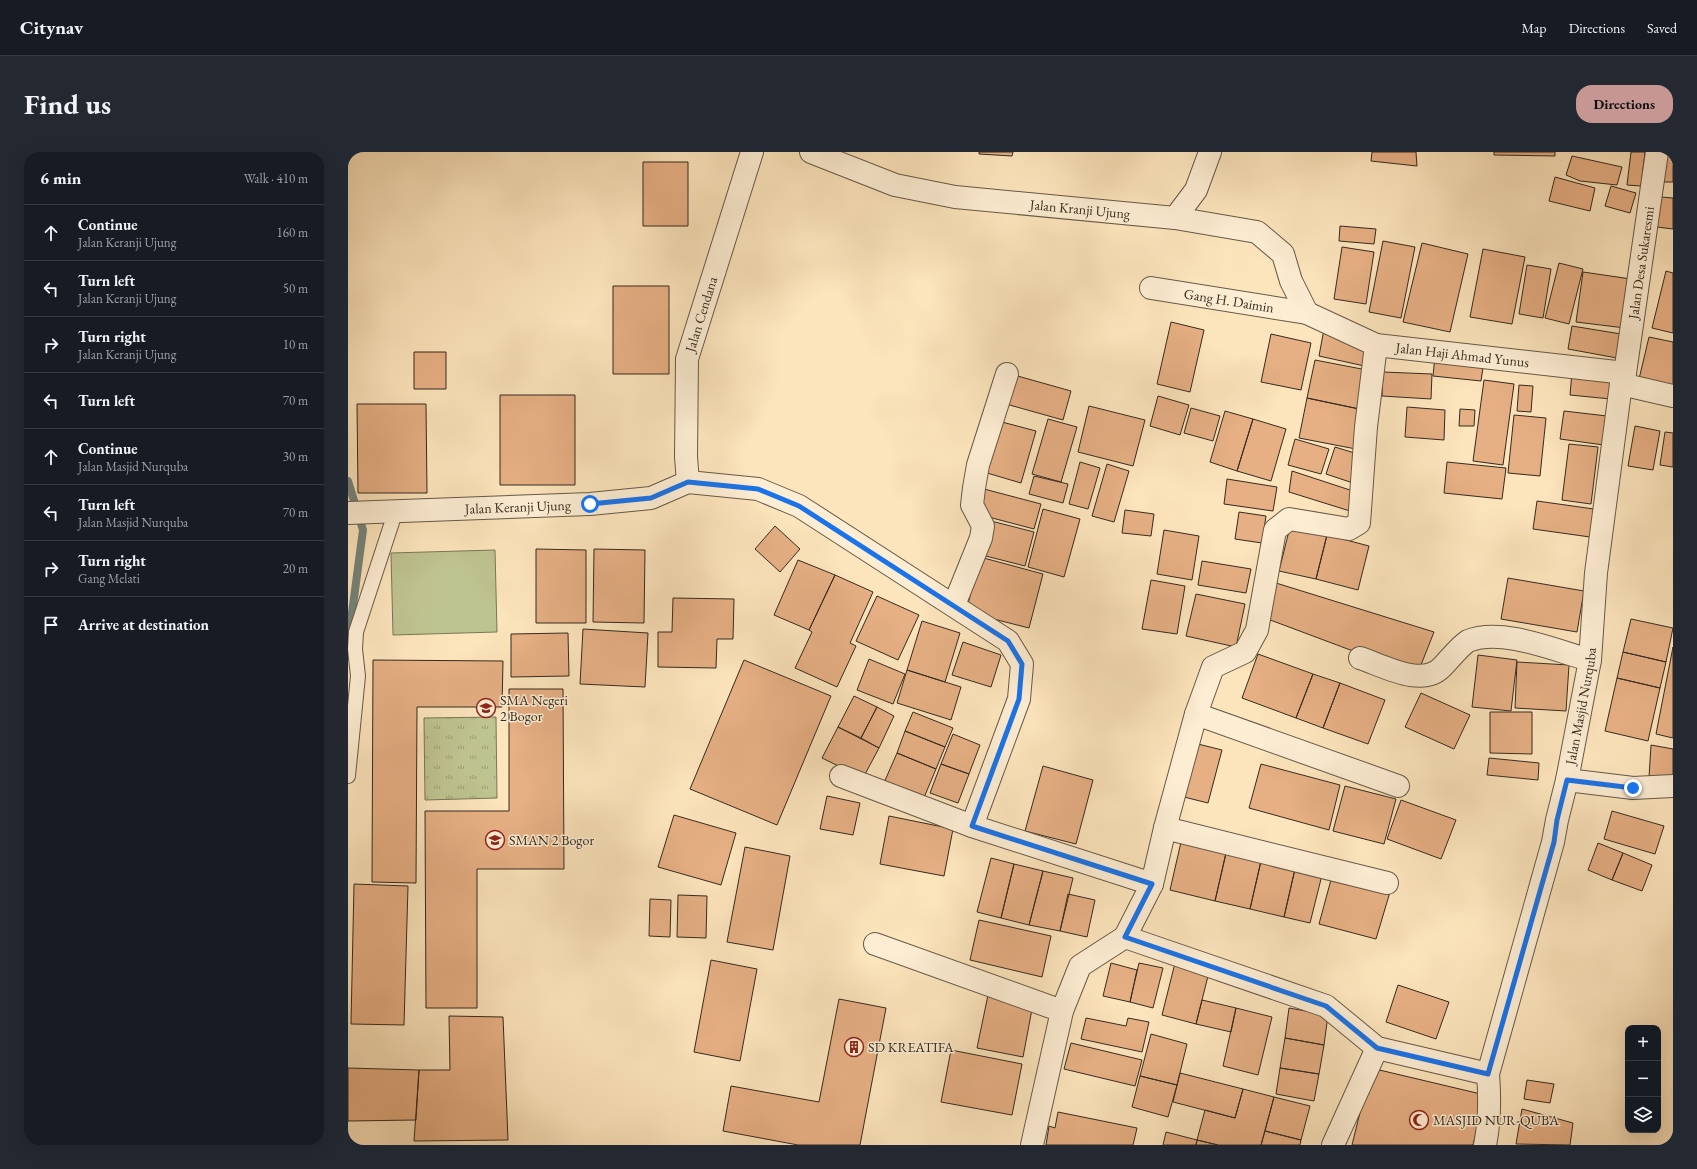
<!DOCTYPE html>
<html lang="en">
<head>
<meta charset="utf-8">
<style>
  body { margin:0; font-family:"EB Garamond",serif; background:#242831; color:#f1f3f6 }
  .controls { position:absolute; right:12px; bottom:12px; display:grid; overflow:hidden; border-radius:8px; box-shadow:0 4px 16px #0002 }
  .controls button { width:36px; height:36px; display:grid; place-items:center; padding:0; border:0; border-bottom:1px solid #363941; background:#171b24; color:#f1f3f6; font:20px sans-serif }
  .stop { position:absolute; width:12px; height:12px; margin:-9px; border:3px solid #1a73e8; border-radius:50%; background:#fff }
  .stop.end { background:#1a73e8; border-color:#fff; box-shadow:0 1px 4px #0008 }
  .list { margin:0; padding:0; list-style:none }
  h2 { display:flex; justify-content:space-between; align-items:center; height:52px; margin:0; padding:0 16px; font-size:17px }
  h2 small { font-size:13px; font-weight:400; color:#9ea1a6 }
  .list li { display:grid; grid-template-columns:26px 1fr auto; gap:12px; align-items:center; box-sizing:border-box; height:56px; padding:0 16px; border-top:1px solid #363941 }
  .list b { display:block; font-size:15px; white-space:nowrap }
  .list p { margin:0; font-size:13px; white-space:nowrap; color:#9ea1a6 }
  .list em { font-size:13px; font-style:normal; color:#9ea1a6 }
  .icon { flex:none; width:22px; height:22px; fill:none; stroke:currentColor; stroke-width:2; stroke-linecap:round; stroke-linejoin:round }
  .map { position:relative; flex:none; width:1325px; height:993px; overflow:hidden; border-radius:16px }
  header { display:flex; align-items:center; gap:24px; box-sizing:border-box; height:56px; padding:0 20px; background:#171b24; border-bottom:1px solid #363941 }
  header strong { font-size:19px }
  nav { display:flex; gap:22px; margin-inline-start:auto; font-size:14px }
  .intro { display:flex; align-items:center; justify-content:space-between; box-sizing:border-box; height:96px; padding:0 24px }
  h1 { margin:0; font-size:28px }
  .button { padding:10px 18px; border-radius:16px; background:#c59692; color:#111; font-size:14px; font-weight:700 }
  main { display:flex; gap:24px; padding:0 24px }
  aside { flex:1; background:#171b24; border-radius:16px; box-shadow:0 4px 16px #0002 }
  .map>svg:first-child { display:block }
  .grass { fill:url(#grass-tufts); stroke:#797858 }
  .garden { fill:#bec491; stroke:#797858 }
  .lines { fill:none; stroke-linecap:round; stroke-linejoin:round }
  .stream { stroke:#75837a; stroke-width:8 }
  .building { fill:#e6af84; stroke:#342b1f }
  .lane-casing { stroke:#665946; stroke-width:16 }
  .street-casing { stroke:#665946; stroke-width:24 }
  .lane { stroke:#fdedd3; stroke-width:14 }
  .street { stroke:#fdedd3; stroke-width:22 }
  .route { stroke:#1a73e8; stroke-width:5 }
  .labels { text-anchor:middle; stroke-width:3; stroke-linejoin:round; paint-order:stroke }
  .street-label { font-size:14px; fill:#342b1f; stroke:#fdedd3 }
  .poi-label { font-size:14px; fill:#342b1f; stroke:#fdedd3; text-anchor:start }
</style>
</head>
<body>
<header>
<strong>Citynav</strong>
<nav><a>Map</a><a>Directions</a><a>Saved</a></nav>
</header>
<div class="intro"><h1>Find us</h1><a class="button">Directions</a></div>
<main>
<aside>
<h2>6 min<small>Walk · 410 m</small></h2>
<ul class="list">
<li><svg class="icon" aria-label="ahead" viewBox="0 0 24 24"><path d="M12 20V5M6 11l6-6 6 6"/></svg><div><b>Continue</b><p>Jalan Keranji Ujung</p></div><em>160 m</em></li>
<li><svg class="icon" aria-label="left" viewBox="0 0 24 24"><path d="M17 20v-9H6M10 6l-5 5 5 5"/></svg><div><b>Turn left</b><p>Jalan Keranji Ujung</p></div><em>50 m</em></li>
<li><svg class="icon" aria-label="right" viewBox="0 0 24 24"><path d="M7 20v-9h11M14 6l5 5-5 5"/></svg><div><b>Turn right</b><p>Jalan Keranji Ujung</p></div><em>10 m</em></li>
<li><svg class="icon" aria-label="left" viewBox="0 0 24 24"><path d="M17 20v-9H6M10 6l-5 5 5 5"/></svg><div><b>Turn left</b></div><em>70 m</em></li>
<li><svg class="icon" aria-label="ahead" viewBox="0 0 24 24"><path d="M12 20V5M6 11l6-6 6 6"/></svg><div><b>Continue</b><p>Jalan Masjid Nurquba</p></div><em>30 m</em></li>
<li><svg class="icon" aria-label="left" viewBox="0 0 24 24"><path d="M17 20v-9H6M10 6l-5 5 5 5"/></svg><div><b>Turn left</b><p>Jalan Masjid Nurquba</p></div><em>70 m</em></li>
<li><svg class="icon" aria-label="right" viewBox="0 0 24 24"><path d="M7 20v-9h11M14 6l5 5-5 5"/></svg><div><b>Turn right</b><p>Gang Melati</p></div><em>20 m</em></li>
<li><svg class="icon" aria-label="arrive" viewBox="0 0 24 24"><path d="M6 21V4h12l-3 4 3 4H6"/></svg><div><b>Arrive at destination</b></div></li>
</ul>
</aside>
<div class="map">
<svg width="1325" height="993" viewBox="0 0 1325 993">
  <defs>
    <pattern id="grass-tufts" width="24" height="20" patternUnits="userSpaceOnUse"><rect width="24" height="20" fill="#bec491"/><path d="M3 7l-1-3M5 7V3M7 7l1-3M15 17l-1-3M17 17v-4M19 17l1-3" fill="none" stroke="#9b9f76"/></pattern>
  </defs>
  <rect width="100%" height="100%" fill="#fce4bc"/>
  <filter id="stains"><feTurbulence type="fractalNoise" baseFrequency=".005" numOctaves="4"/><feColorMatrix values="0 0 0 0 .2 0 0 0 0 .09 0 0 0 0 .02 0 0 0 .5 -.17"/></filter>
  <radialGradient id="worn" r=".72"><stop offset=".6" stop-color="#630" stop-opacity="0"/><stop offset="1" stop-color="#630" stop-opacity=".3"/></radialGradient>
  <path class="grass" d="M148,565L149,646L77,648L76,566Z"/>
  <path class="garden" d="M147,398L149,480L45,483L43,401Z"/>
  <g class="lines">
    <path class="stream" d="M0,329L15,378L0,491"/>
  </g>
  <path class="building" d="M631,0H665L664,4L631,2Z
    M1024,0H1068L1069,14L1023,9Z
    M1146,0H1207V4L1146,3Z
    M1283,0H1297L1293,34L1279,33Z
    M1317,0H1325V30H1315Z
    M1224,4L1274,15L1269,33L1232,29L1218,23Z
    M295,10H340V74H295Z
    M1207,25L1247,36L1242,59L1201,49Z
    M1263,34L1288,41L1282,61L1257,54Z
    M1313,45L1325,46V77L1309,75Z
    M992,74L1028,77L1026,92L991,89Z
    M1035,89L1067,95L1053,166L1021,160Z
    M1074,91L1120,102L1102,180L1055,170Z
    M994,95L1026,100L1018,152L986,147Z
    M1135,97L1177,105L1164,172L1122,165Z
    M1211,111L1235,117L1221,172L1197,166Z
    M1179,113L1203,117L1195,166L1171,162Z
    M1318,119L1325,121V181L1304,176Z
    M1235,120L1283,127L1277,176L1228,170Z
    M265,134H321V222H265Z
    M823,170L856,178L842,240L809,232Z
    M1224,174L1273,182L1269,206L1220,197Z
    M976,177L1022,192L1021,215L971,204Z
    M923,182L963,191L953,238L913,230Z
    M1301,185L1325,190V235L1291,227Z
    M66,200H98V237H66Z
    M1087,204L1136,209L1133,229L1085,224Z
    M967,208L1024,219L1016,258L959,246Z
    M1035,220L1084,222L1083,247L1034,244Z
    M1224,220L1265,223L1263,247L1222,243Z
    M666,223L723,239L715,268L658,252Z
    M1136,228L1166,232L1155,313L1125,309Z
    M1171,233L1185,234L1183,260L1169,259Z
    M152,243H227V333H152Z
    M810,244L841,253L832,283L802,274Z
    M959,246L1016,258L1008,297L951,286Z
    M9,252H78L79,341H10Z
    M741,254L797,268L785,314L730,300Z
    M1059,255L1097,258L1096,288L1057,285Z
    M843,256L872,264L865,289L836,281Z
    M1112,257L1127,258L1126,274H1111Z
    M877,259L905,267L889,319L862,310Z
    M1216,259L1259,264L1256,293L1212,287Z
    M1166,263L1198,266L1192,324L1160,321Z
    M700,267L729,275L713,330L684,322Z
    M905,267L938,277L923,329L889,319Z
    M654,270L688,279L673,331L639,321Z
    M1287,274L1312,279L1305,318L1280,314Z
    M1317,280L1325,281V315L1312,313Z
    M947,287L981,297L973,322L940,313Z
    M1221,292L1250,295L1243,352L1214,348Z
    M987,295L1013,303L1005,331L978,322Z
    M732,310L752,316L740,357L721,352Z
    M1099,310L1158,316L1154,347L1096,341Z
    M759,312L781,319L766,370L744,364Z
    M944,319L1008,340L1002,359L941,340Z
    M686,324L720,332L715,351L681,342Z
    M879,327L929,335L925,359L876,352Z
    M636,337L693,352L686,377L629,362Z
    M1189,349L1246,357L1242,385L1185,377Z
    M695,357L732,367L716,425L680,415Z
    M777,358L806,362L803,384L774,381Z
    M891,360L918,364L914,391L887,387Z
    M639,368L686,380L677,414L630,402Z
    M427,374L452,397L432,420L407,397Z
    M942,375L979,383L968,427L931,419Z
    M816,378L851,384L844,428L809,422Z
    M979,383L1021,394L1010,438L968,427Z
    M188,397L238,398V471H188Z
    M246,397L297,398L296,471L245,470Z
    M632,405L695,422L681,476L618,460Z
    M450,408L487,423L461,478L426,463Z
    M854,409L903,417L898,441L850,433Z
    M487,423L525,440L502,491L508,494L489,535L447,516L464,480L461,478Z
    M1160,426L1236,439L1229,480L1153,467Z
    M803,428L837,434L829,482L794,477Z
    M928,431L1086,480L1069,523L917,466Z
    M848,442L897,452L888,495L838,484Z
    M529,444L571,463L550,508L508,489Z
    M325,446L386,447L385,487H369L368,516L310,515V480H324Z
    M1283,467L1325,476L1318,510L1275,500Z
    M574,469L612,481L597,530L559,518Z
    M235,477L300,481L297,535L232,532Z
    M220,481L221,524L163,525V482Z
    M615,490L653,503L643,535L604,523Z
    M1325,495V586L1308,582Z
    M1275,500L1318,510L1312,536L1269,526Z
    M910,502L965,522L948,566L894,546Z
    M1130,503L1169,508L1163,559L1124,555Z
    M521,507L557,522L545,552L509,538Z
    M25,508L155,509L154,555H69L68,731L24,730Z
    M396,508L483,544L429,673L342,637Z
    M1169,510L1221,513L1218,559L1167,556Z
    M559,518L613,535L603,568L549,551Z
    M965,522L992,531L975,576L948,566Z
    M1269,526L1312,536L1300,589L1257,579Z
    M992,531L1037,548L1020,592L975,576Z
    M161,537H215L216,717H129V856H78L77,659H161Z
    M1073,541L1122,563L1106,597L1057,575Z
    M506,544L529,555L513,586L490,575Z
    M529,555L546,564L531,596L513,586Z
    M565,560L605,576L597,595L557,579Z
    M1142,560H1184V602L1142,601Z
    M490,575L531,596L515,626L474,606Z
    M557,579L597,595L588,617L549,601Z
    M605,582L632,593L621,622L593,612Z
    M842,590L874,598L860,651L828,643Z
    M1303,593L1325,597V624L1301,626Z
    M549,601L588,617L575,648L535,633Z
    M1141,606L1191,611L1190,628L1139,623Z
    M593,612L621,622L610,651L582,641Z
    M913,612L992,633L981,678L901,656Z
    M695,614L745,628L728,692L677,679Z
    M997,634L1048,647L1036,692L985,679Z
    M479,644L512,651L505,683L472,677Z
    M1053,648L1108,668L1093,707L1039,687Z
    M1264,659L1316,674L1307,702L1256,687Z
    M326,663L388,681L373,733L310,715Z
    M541,664L605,677L596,724L532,712Z
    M833,690L878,701L867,749L822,738Z
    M1250,691L1275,701L1264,728L1240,718Z
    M397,695L442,704L425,798L379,790Z
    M878,701L913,709L902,757L867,749Z
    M1275,701L1304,713L1294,739L1264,728Z
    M643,706L666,712L653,766L629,760Z
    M913,709L947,717L936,765L902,757Z
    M666,712L695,719L681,773L653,766Z
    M947,717L974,723L962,771L936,765Z
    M695,719L725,726L712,779L681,773Z
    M984,724L1042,740L1028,787L971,772Z
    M6,732L60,734L56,873L3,872Z
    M720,742L747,748L739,785L712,779Z
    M330,743L359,744L358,786L329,785Z
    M302,747L323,748L322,785L301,784Z
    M631,768L703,784L694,825L622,808Z
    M363,808L409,817L392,909L346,900Z
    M763,811L789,818L782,850L755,844Z
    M791,811L815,816L805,856L782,850Z
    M827,811L861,820L848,872L814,863Z
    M1050,833L1101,850L1088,887L1038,870Z
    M640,843L685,852L675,905L629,896Z
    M491,847L538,856L512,993H450L375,979L383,934L471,950Z
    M854,848L888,856L883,880L848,872Z
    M888,856L924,865L910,923L875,914Z
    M941,856L980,863L976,893L937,886Z
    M101,864L155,865L160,988L66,989L71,918H102Z
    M738,866L778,874L780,866L801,870L794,900L733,887Z
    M803,882L839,892L829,933L792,924Z
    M937,886L976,893L971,922L932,916Z
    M723,891L794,908L787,934L716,917Z
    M603,898L674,912L664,963L593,950Z
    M0,916L71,918L68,968L0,969Z
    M932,916L971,922L966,949L928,942Z
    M1023,916L1137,943L1125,993H1004Z
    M832,921L895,937L887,966L825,950Z
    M792,924L829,933L820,965L784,955Z
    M1179,928L1206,932L1202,951L1176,947Z
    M895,937L926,945L913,993H870L849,988L857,958L887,966Z
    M926,945L962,954L953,988L917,979Z
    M1174,957L1225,971L1222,993L1168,992Z
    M710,960L789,976L785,993H698L701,974L707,976Z
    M917,979L953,988L952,993H913Z
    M818,980L849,988L848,993H815Z
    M849,988L870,993H848Z"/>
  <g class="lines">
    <defs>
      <path id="lane" d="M0,624L10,524L7,497L8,480L48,358"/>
      <g id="street">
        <path id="s1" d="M463,0L547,33L607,45L827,66L909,80L935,102L943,129L959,161"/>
        <path d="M827,66L848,38L862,0"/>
        <path id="s2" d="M803,136L959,161L1028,193L1277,221"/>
        <path d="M1028,193L1018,275L1011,371L1001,377L941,367L927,378L909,478L897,500L865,515L848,562L817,676L1039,731"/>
        <path d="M1273,232L1325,244"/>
        <path id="s3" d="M340,330L338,305L339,207L404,0"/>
        <path id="s4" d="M0,361L242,352L303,346L340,330L410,337L451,354L660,489L674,512L671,547L624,674L804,732L777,785"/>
        <path d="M606,453L633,386L635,374L624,353L626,336L630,313L659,222"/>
        <path d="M1012,506C1036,514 1074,536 1094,515C1100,509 1113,493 1120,489C1154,475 1208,499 1242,508"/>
        <path d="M848,562L1050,634"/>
        <path d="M493,624L624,674"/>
        <path d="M1219,628L1285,636L1325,634"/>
        <path d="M804,732L817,676"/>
        <path d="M777,785L978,854L1029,896L1140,922"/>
        <path d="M527,792L714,859"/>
        <path d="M684,993L714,859L732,814L777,785"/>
        <path d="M985,993L1029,896"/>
        <path id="s5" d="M1137,993C1142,969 1142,947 1140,922L1205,690L1209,668L1219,628L1242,508L1248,421L1273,232L1277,221L1309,0"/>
      </g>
    </defs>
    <use href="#lane" class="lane-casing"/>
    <use href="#street" class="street-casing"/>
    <use href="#lane" class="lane"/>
    <use href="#street" class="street"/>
  </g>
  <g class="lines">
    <path class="route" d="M242,352L303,346L340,330L410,337L451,354L660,489L674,512L671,547L624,674L804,732L777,785L978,854L1029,896L1140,922L1206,690L1209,668L1219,628L1285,636"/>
  </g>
  <defs>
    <symbol id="school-ring" viewBox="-11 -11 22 22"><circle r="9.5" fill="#fdedd3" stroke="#8f2418" stroke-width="1.5"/><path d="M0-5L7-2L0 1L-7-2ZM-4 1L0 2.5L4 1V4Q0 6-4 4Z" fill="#8f2418"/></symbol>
    <symbol id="building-ring" viewBox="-11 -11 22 22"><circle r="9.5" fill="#fdedd3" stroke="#8f2418" stroke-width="1.5"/><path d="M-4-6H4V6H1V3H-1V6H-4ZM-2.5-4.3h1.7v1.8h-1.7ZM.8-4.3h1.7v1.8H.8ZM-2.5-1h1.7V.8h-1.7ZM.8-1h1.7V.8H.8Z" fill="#8f2418"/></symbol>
    <symbol id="mosque-ring" viewBox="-11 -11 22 22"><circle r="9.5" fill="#fdedd3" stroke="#8f2418" stroke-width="1.5"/><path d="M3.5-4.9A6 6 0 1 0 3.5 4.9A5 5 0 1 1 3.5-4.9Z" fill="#8f2418"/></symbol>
  </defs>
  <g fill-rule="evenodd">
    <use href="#school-ring" x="127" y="545" width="22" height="22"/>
    <use href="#school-ring" x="136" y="677" width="22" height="22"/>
    <use href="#building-ring" x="495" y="884" width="22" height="22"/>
    <use href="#mosque-ring" x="1060" y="957" width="22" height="22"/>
  </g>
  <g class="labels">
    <g class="street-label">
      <text dy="5" stroke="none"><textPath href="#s1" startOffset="277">Jalan Kranji Ujung</textPath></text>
      <text dy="5" stroke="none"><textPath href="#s5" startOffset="899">Jalan Desa Sukaresmi</textPath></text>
      <text dy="5" stroke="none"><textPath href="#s2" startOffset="79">Gang H. Daimin</textPath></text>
      <text dy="5" stroke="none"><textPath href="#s3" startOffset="170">Jalan Cendana</textPath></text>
      <text dy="5" stroke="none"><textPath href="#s2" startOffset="321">Jalan Haji Ahmad Yunus</textPath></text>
      <text dy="5" stroke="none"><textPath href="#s4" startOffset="170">Jalan Keranji Ujung</textPath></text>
      <text dy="5" stroke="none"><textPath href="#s5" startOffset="451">Jalan Masjid Nurquba</textPath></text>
    </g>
    <g class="poi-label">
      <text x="152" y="553">SMA Negeri<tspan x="152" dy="16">2 Bogor</tspan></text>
      <text x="161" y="693">SMAN 2 Bogor</text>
      <text x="520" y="900">SD KREATIFA</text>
      <text x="1085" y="973">MASJID NUR-QUBA</text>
    </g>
  </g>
  <rect width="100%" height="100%" filter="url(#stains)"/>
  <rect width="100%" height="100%" fill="url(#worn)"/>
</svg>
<div class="controls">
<button>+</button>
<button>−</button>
<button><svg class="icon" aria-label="layers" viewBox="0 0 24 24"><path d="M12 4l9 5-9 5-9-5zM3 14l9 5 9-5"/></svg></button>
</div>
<div class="stop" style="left:242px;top:352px"></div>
<div class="stop end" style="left:1285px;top:636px"></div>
</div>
</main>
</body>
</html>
